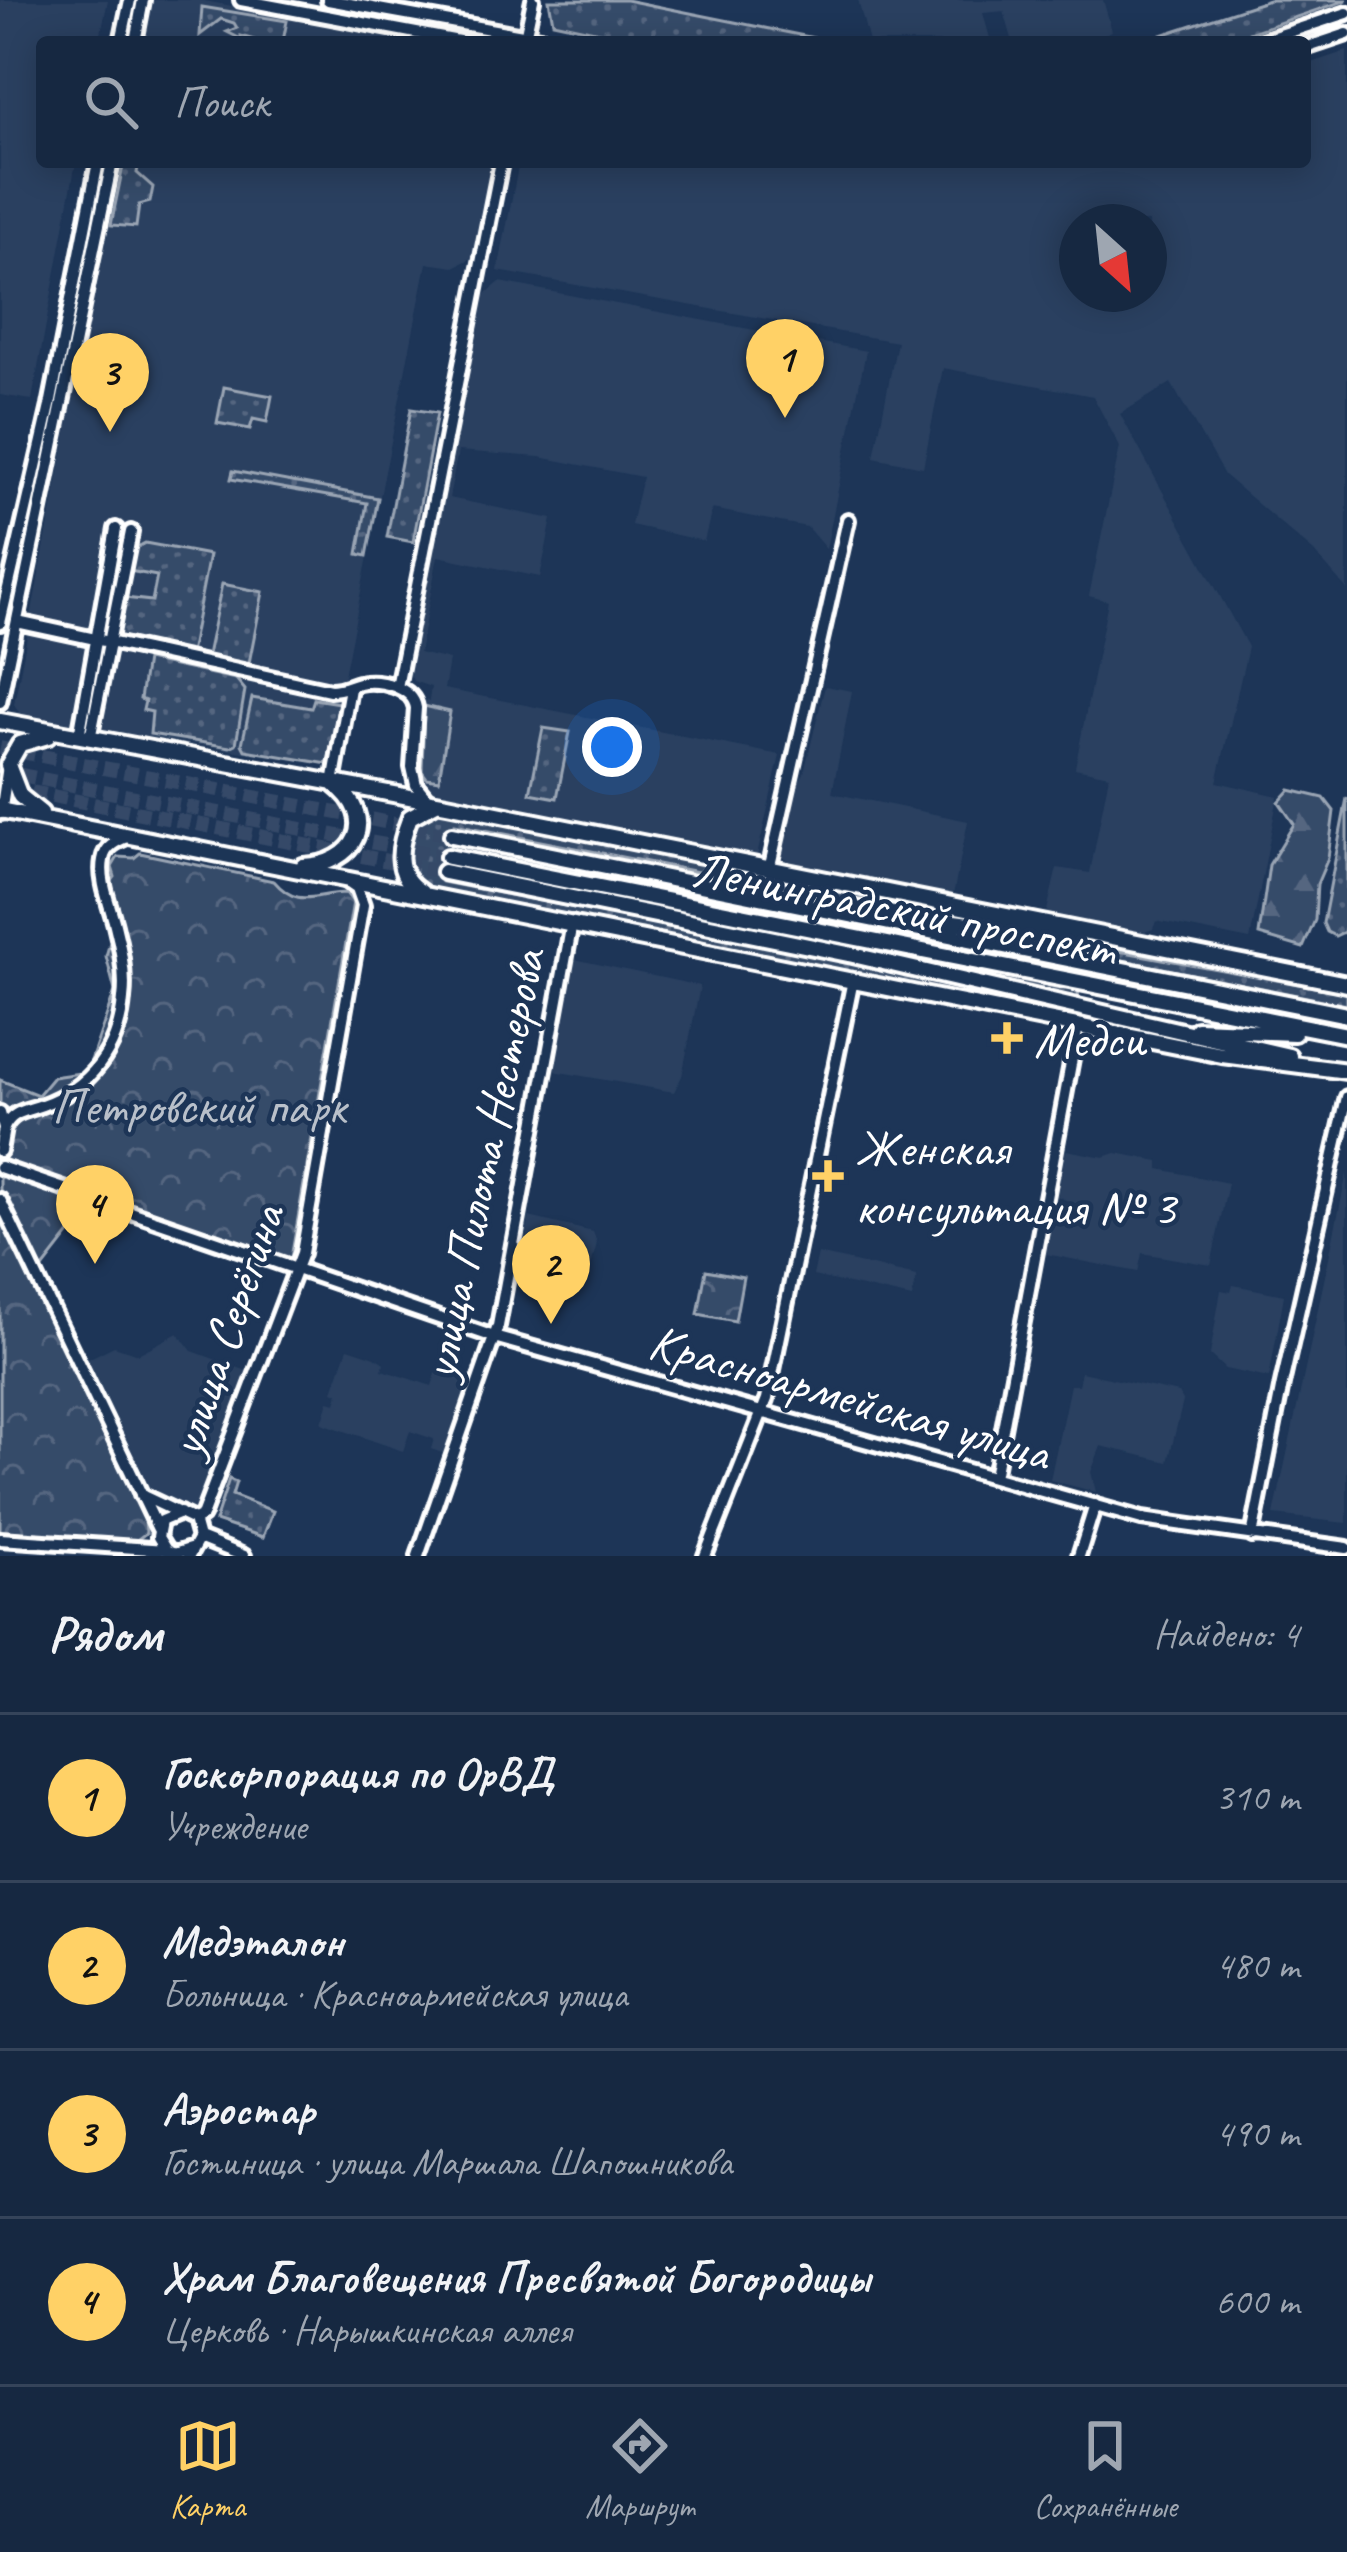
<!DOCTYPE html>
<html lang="ru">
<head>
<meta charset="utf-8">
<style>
  body { margin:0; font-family:Caveat,sans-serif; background:#1f3048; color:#f1f3f6 }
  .compass { position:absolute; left:1059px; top:204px; width:108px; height:108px; border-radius:50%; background:#162841; box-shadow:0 6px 30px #0003; rotate:153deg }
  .you { position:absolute; left:612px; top:747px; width:42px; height:42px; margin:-30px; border:9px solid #fff; border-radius:50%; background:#1a73e8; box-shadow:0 0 0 18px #1a73e833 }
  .badge { display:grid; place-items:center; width:78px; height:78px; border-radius:50%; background:#ffd166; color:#111; font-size:39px; font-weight:700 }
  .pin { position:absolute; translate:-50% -99px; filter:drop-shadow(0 3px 6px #0008) }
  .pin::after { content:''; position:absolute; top:63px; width:42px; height:36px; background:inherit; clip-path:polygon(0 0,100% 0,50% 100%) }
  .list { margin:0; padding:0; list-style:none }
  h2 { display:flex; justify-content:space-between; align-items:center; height:156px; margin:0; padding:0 48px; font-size:51px }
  h2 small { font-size:39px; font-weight:400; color:#9ea6b1 }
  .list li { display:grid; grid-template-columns:78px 1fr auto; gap:36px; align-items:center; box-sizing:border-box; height:168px; padding:0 48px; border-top:3px solid #35445a }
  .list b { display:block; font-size:45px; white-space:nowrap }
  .list p { margin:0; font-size:39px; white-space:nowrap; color:#9ea6b1 }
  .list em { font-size:39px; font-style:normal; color:#9ea6b1 }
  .icon { flex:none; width:66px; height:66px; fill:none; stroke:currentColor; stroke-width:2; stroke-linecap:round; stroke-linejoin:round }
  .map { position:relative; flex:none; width:1347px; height:1556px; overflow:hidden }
  .search { position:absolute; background:#162841; box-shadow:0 6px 30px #0003; left:36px; right:36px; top:36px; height:132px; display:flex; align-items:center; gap:30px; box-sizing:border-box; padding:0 42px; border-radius:12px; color:#9ea6b1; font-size:45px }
  .sheet { height:828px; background:#162841 }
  nav { display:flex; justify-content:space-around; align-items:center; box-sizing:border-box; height:168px; border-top:3px solid #35445a; background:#162841; font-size:33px; color:#9ea6b1 }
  nav a { display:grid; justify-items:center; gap:6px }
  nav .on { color:#ffd166 }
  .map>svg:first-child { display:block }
  .built { fill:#2a4161; fill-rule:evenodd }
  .grass { fill:url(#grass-dots); stroke:#9aa5b4; stroke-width:3 }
  .forest { fill:url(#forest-firs); stroke:#9aa5b4; stroke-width:3 }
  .park { fill:url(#park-crowns); stroke:#9aa5b4; stroke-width:3 }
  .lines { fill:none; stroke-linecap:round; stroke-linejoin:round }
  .major-tunnel { stroke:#344968; stroke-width:14; stroke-dasharray:14 7; stroke-linecap:butt }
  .minor-casing { stroke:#fff; stroke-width:20 }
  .major-casing { stroke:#fff; stroke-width:22 }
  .minor { stroke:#1d3557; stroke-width:10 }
  .major { stroke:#1d3557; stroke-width:14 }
  .poi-dot { fill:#ffd166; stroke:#1d3557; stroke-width:4.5 }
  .labels { text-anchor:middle; stroke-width:9; stroke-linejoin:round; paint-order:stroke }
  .street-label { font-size:51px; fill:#fff; stroke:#1d3557 }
  .poi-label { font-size:51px; fill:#fff; stroke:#1d3557; text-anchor:start }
  .park-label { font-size:51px; fill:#b9c0ca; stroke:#1d3557 }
</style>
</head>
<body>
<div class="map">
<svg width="1347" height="1556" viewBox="0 0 1347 1556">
  <defs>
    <pattern id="grass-dots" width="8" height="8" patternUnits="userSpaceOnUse" patternTransform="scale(3)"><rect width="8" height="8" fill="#364b69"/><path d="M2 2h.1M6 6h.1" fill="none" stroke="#546680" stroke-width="1.8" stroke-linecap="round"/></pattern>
    <pattern id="forest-firs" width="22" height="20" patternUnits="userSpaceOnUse" patternTransform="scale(3)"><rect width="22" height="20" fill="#364b69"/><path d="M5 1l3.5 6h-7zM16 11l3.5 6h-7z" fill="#546680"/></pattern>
    <pattern id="park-crowns" width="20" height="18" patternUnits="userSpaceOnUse" patternTransform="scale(3)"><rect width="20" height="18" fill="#364b69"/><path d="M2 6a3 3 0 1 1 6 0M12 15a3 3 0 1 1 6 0" fill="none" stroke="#546680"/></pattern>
  </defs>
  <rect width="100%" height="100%" fill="#1d3557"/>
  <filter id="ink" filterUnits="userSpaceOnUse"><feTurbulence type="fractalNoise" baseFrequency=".00833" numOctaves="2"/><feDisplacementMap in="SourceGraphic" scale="24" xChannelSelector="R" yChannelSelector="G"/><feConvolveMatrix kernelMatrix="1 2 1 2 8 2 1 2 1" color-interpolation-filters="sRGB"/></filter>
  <g filter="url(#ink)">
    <path class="built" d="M0,0H108L99,42H42V162H76L32,400L0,395Z
      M153,0H198L435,42H143Z
      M858,0H1103L1112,31L1092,39L1013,42L1004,11L983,13L991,42H869Z
      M1347,51V590L1314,552L1224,475L1171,383L1120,414L1248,647L1217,782L1278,796L1250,940L1156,921L1153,929L1144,932L1046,915L1057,868L1090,873L1109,775L1075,768L1108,601L1089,596L1120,447L1093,396L943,368L923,467L874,457L897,342L498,271L519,162H1305V65ZM1077,222H1149V294H1077Z
      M119,162H494L472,258L454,267L427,263L326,765L22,717L14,704Z
      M500,282L866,351L826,549L807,527L712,509L704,541L631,525L642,477L540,457L458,451L449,498L552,519L540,577L438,556L419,653L449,660L444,689L780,755L757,856L434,790L419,778L423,700L429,701L431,687L413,681L410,673L481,298Z
      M825,686L852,691L832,793L968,821L953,895L791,863L783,857L781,848L793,792L804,773Z
      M574,959L700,986L682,1076L674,1092L554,1071Z
      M1066,1150L1104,1157L1116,1153L1159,1161V1169L1228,1183L1211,1265L1142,1253L1138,1272L1046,1254L1052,1223L1077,1226L1080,1206L1057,1196Z
      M1347,1173V1523L1274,1515Z
      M529,1217L593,1232L597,1243L590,1270L523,1253Z
      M818,1254L917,1276L912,1298L813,1276Z
      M1233,1285L1284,1295L1269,1378L1225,1369L1210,1355L1221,1290L1231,1292Z
      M178,1333L192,1351L247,1371L195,1509L152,1492L88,1359L114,1346L138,1354Z
      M348,1348L375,1357L384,1363L382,1370L432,1386L439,1365L471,1375L445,1454L431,1449L434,1439L410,1431L403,1451L322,1423L329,1401L336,1403L339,1394L333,1391Z
      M1081,1372L1178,1393L1183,1401L1168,1462L1101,1446L1091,1472L1096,1492L1050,1480L1070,1385H1078Z"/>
    <path class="grass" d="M549,0H626L834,42H646L553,22Z
      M1269,0H1347L1222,42H1140Z
      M202,7L287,21L283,41L261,42L241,36V39L227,32L237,28L234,23L221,19L200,35Z
      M124,162H139L137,173L153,187L150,202L139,205L136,227L111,225Z
      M224,387L272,396L267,422L253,419L250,429L217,423Z
      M411,409L437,413L413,542L387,537Z
      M233,471L378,498L367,556L358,554L367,503L231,479Z
      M145,543L209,555L190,654L117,638L124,598L152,601L157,576L129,571L134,549Z
      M222,584L263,592L248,668L206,660Z
      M146,660L236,679L245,690L236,744L230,747L150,734L152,712L143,710L145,701L140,699Z
      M252,698L311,708L314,699L339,703L328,764L245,750L242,744Z
      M543,728L570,732L557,798L530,793Z
      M1347,798V922L1344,932L1335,936L1327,932L1323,923Z
      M435,809L1018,927L875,907L455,824L443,882L921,976L1220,1046L427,887C396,873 408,848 414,820Z
      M933,922L1097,947L1347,993V1005Z
      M741,924L1080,987L1077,1000Z
      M229,1479L236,1482L232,1495L273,1511L263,1537L215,1521Z"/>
    <path class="forest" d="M424,706L450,712L439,780L427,778L422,771Z
      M1290,790L1324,798L1334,811L1328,858L1317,884L1315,920L1303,948L1259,935L1269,865L1294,824L1279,802Z"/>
    <path class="park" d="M140,853L274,881C299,910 315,893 346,893L353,902L290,1264L99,1196L33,1281L145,1520L146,1533L134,1542L120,1543L0,1534V1080L38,1095L53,1077L87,1072L115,991L106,956L119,911L111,882L115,877L112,867L118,857L134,858Z
      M706,1270L743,1277L735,1321L698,1314Z"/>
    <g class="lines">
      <path class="major-tunnel" d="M0,748L452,835
        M0,771L448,857
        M11,788L444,872"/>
      <defs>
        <path id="minor" d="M241,0L464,42
          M328,0L562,42
          M525,38L533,0
          M121,42L130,0
          M135,42L143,0
          M1259,42L1347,13
          M1305,48L1347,34
          M17,622L330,690C342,690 348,686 359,683C380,679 413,687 416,708L412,767L416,785L429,801
          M0,623L50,406L98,162
          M397,687L501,162
          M0,702L112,162
          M79,736L116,529
          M90,739L131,532
          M333,783L350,688
          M1,813L8,766
          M769,870L848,520
          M0,1113L4,1128L0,1151
          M4,1128C12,1111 26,1111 42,1105C90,1088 119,1050 123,999C126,976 121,948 115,925C110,905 99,880 103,860C105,846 117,841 129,836
          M0,1167L494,1337L1142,1519L1347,1548
          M0,1200L158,1529
          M994,1477L1078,1026
          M141,1495L194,1520L199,1538L189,1556
          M180,1513L161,1521L158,1537L166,1550L174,1554L193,1548
          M194,1520L202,1516L302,1253L363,905L357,888L347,881
          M1252,1536L1282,1384L1347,1097
          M199,1538L244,1556
          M0,1539L166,1550
          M418,1556L498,1326L572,923
          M705,1556L767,1399L853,980
          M1079,1556L1095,1505"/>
        <path id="major" d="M0,721L447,804L1347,984
          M0,810L1222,1055L1347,1071
          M41,813L20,796L8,765L20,744L48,736
          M452,835L1347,1015
          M448,857L1347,1035
          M303,866C355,865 380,819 334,784
          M444,872L853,955L1289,1056
          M421,892C392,874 399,845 410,817L436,803
          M848,908L1075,938
          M1197,1029L1294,1033"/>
      </defs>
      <use href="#minor" class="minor-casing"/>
      <use href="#major" class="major-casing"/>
      <use href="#minor" class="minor"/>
      <use href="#major" class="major"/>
    </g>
  </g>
  <g class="poi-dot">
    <path d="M1001 1020h12v12h12v12h-12v12h-12v-12h-12v-12h12z"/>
    <path d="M822 1158h12v12h12v12h-12v12h-12v-12h-12v-12h12z"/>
  </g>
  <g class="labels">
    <g class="street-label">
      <text transform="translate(905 908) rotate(11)" y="18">Ленинградский проспект</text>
      <text transform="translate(482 1164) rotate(-78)" y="18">улица Пилота Нестерова</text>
      <text transform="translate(225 1330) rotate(-71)" y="18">улица Серёгина</text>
      <text transform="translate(850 1396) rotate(16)" y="18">Красноармейская улица</text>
    </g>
    <g class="poi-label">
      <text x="1034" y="1056">Медси</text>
      <text x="855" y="1165">Женская<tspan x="855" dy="59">консультация № 3</tspan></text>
    </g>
    <g class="park-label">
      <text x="199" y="1123">Петровский парк</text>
    </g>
  </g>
</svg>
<svg class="compass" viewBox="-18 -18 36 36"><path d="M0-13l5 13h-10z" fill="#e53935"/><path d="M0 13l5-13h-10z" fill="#9ea6b1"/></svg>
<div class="you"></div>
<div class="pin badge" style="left:785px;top:418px">1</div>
<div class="pin badge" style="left:551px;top:1324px">2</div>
<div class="pin badge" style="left:110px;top:432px">3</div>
<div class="pin badge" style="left:95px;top:1264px">4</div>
<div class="search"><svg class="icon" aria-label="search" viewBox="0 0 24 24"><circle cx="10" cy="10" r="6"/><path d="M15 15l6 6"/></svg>Поиск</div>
</div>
<section class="sheet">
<h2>Рядом<small>Найдено: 4</small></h2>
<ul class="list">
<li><span class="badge">1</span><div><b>Госкорпорация по ОрВД</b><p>Учреждение</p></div><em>310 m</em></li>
<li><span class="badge">2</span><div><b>Медэталон</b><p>Больница · Красноармейская улица</p></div><em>480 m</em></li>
<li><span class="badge">3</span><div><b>Аэростар</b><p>Гостиница · улица Маршала Шапошникова</p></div><em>490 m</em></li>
<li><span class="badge">4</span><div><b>Храм Благовещения Пресвятой Богородицы</b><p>Церковь · Нарышкинская аллея</p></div><em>600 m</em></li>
</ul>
</section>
<nav>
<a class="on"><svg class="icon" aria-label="map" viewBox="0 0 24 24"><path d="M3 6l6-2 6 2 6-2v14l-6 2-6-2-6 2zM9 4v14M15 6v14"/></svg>Карта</a>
<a><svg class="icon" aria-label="directions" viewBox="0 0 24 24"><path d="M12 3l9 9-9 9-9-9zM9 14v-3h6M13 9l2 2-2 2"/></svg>Маршрут</a>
<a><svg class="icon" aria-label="saved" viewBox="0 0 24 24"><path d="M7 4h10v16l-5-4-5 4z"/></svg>Сохранённые</a>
</nav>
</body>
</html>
